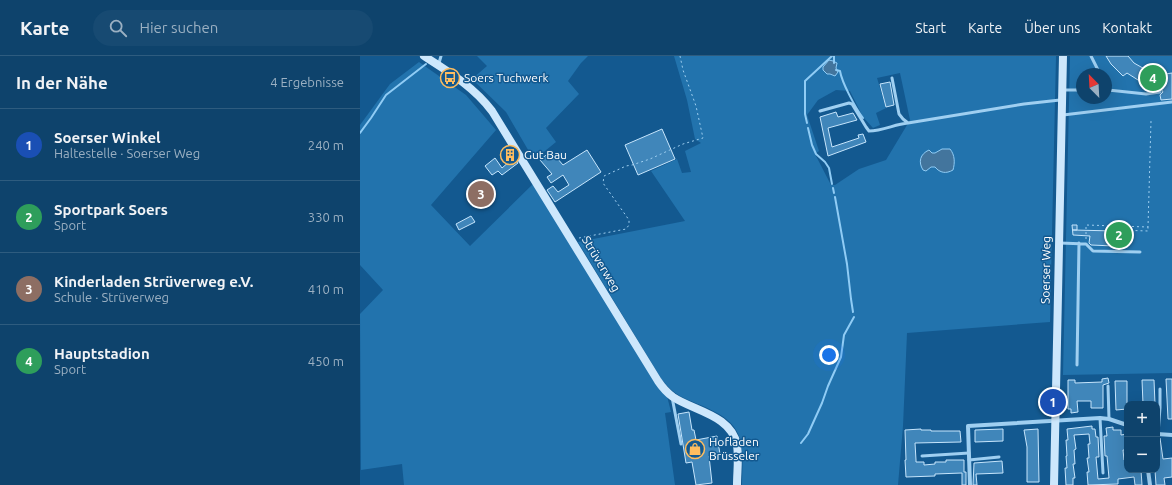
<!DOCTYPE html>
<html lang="de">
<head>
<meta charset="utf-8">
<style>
  body { margin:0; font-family:Ubuntu,sans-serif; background:#174a72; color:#f1f3f6 }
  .controls { position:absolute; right:12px; bottom:12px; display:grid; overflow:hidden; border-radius:8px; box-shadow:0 4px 16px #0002 }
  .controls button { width:36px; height:36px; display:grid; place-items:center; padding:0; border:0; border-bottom:1px solid #2e5c7f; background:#0e436c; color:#f1f3f6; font:20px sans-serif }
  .compass { position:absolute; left:716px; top:12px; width:36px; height:36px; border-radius:50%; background:#0e436c; box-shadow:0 4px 16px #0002; rotate:336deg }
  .you { position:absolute; left:469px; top:299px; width:14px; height:14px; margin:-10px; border:3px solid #fff; border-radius:50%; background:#1a73e8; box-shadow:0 0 0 6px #1a73e833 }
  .badge { display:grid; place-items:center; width:26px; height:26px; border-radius:50%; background:#ffbd5f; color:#fff; font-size:13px; font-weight:700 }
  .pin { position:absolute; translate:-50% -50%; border:2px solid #fff; box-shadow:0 1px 4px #0006 }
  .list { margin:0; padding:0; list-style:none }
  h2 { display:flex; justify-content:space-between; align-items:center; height:52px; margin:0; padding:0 16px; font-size:17px }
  h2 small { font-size:13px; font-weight:400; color:#9bb0c2 }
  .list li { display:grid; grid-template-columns:26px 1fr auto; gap:12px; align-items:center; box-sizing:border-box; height:72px; padding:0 16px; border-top:1px solid #2e5c7f }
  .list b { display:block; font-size:15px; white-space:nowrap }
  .list p { margin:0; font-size:13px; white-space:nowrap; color:#9bb0c2 }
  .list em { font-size:13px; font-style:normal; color:#9bb0c2 }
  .icon { flex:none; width:22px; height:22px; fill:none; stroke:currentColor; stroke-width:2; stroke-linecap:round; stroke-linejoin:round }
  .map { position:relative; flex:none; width:812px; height:429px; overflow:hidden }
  header { display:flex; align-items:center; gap:24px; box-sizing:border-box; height:56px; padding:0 20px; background:#0e436c; border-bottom:1px solid #2e5c7f }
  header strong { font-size:19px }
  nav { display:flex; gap:22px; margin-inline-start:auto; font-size:14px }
  .search { width:280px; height:36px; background:#174a72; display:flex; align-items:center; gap:10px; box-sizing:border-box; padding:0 14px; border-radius:22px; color:#9bb0c2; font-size:15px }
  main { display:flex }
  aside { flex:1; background:#0e436c }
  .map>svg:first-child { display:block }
  .green { fill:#2273ad; fill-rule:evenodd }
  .water { fill:#43759d; stroke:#90ccf5 }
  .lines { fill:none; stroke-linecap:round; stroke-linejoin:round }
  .stream { stroke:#90ccf5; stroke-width:2 }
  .building { fill:#4086ba; stroke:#c6e5fc }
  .path { stroke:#9fcff1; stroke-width:1; stroke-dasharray:2 3; stroke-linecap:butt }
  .lane { stroke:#9fcff1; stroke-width:3 }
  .street { stroke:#9fcff1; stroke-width:4 }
  .secondary { stroke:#cde7fc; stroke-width:8 }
  .labels { text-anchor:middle; stroke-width:3; stroke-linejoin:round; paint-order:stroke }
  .poi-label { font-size:12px; fill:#fff; stroke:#135990; text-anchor:start }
  .street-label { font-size:12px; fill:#fff; stroke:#135990 }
</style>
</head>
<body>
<header>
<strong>Karte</strong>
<div class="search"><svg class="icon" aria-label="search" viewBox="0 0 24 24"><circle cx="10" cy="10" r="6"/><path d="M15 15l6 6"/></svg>Hier suchen</div>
<nav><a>Start</a><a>Karte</a><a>Über uns</a><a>Kontakt</a></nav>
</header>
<main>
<aside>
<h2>In der Nähe<small>4 Ergebnisse</small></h2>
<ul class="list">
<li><span class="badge" style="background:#1a4fb4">1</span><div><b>Soerser Winkel</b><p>Haltestelle · Soerser Weg</p></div><em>240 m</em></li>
<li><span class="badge" style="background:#2e9e5b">2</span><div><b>Sportpark Soers</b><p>Sport</p></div><em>330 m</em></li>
<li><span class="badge" style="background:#8d6e63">3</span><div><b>Kinderladen Strüverweg e.V.</b><p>Schule · Strüverweg</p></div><em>410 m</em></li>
<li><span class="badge" style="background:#2e9e5b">4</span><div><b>Hauptstadion</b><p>Sport</p></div><em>450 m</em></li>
</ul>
</aside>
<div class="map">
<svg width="812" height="429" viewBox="0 0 812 429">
  <rect width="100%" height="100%" fill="#135990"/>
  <path class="green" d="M117,0H228L221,7L208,25L219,38L186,72L196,86L174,104L146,56L112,23L127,10Z
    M314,0H696L690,266L547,277L543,370L538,429H382C382,415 384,397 380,383C373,357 341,351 320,340C313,336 307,330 302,324L218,186L325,165L291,115L317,103L322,117L331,116L325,95L341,87L335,83L327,44ZM540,17L550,64L526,104L499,113L475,129H471L455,98L459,95L447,59L458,44L476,34L490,35L503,61L513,72L520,69L516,57L526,52L517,22Z
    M710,0H812V317L703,319ZM722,18H746V42H722Z
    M59,6L106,39L136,74L71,149L110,190L174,127L307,340L311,356L305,357L315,429H44L42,408L1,414L0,258L23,234L0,209V69L30,28Z"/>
  <path class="water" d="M469,4L473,5L477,7L476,12L478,16L475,20L470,18H467L463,14V11Z
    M582,93H590C595,99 595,107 593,114C586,118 580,117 575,111H571L566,115L563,114C558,106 560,98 569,94L572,97H575Z"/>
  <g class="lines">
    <path class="stream" d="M474,0V7
      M476,14L480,15C482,27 495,51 503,62
      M447,67L445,58V25L472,0
      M448,72L452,89L456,98L465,106L469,112L472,128
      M0,77L11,62L26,39L66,8
      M473,132L474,137
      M475,141L487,208L491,243L493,256
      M441,387L448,378L462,347L468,330L481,301L484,279L494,261"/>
  </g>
  <path class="building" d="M746,0H768L774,7L788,15L799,19L812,17V43L801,44L800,39L803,36L800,31L778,24L767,17L763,20L751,8Z
    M530,26L534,49L526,51L520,28Z
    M476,56L478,61L493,57L497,64L468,72L472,91L499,82L498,79L503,78L506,86L468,100L460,61Z
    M302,73L315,103L278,119L265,89Z
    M148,92L158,107L142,119L138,115L132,119L125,110L135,102L142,112L150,105L143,96Z
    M227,94L241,116L195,146L187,134L193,130L198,136L209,129L203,119L191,127L187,121L192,118L180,104L191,95L203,109Z
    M111,160L115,166L99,174L96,168Z
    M712,169H717V174H713L755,175L754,190L731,189L729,187L730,180L713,179Z
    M748,322L749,327L743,329V352H731V345H717L718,356L711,357V353H708V324H715V327L742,326V323Z
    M806,323H812V363H808Z
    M782,324H794L795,348H783Z
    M755,325H767V353L756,354Z
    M329,356L332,374H334L336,384L357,380L360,398L349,400L352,427L336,429L332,406L326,407L318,358Z
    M732,370V373H735L736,381H738L739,401H736L738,423L749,422L747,400H745L744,380H747L746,372L753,371V374H761V379L767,378V394H763L764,404L767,403V414H781L782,429H775L774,421L758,423V428L728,429L727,416H729L727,402H729L728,388H730L729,378L714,379L716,393L714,394L715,408H713L715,422H713V429H706L705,412H707L706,400H707L706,384H708L707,373Z
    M561,373V374H571V375H600L601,386L555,387L556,404V406H564V409L575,408V406H586V404H604V416H606V429H602V417L575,418V420L546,421L545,404H546L545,374Z
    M643,373V385L615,386V374Z
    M678,373L679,426H667V391L664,374Z
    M797,382H800L803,403L812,402V421L804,422L805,429H796L795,414H797Z
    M642,405L643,417L616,418L617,429H613L614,407Z"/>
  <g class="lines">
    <path class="path" d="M219,182L266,173L269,169V164L243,127L244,120L266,110L272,109L290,103L323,88L343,82L336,50L323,14L320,0
      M726,183V169L788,171L791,65
      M760,191L758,187V174L788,175V171"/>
    <path class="lane" d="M731,0L740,18
      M79,7L81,0
      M532,22L539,58L543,63L548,67L664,48L700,44
      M746,29L748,34L786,38L800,36
      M704,34H722
      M460,55L489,47L492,48L506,71L509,75C523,75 535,68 548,67
      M703,59L812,46
      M700,187L726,188L733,195L780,196
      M717,309L719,187
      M748,330L749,363
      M312,341L321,388
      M740,362L743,417
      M798,378L800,352V333
      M562,400L609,397
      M609,404L639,401"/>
    <path class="street" d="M797,378L812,379
      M788,414L790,429
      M610,429L608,370L740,362L749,363L767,369"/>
    <path class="secondary" d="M64,0C89,16 114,31 132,55L298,325C302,331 306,336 313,341C334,355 371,359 377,389C379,402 377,416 377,429
      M694,429L703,0"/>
  </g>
  <defs>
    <symbol id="bus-ring" viewBox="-11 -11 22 22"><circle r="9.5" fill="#135990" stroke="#ffbd5f" stroke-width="1.5"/><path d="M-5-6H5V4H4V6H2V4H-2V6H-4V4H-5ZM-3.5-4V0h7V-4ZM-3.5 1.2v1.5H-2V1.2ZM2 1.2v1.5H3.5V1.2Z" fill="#ffbd5f"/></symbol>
    <symbol id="building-ring" viewBox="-11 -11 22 22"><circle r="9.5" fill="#135990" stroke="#ffbd5f" stroke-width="1.5"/><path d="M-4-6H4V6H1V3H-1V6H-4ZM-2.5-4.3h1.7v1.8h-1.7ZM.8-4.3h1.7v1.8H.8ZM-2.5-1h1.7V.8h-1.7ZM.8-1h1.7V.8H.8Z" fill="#ffbd5f"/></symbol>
    <symbol id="shop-ring" viewBox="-11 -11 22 22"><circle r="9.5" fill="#135990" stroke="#ffbd5f" stroke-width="1.5"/><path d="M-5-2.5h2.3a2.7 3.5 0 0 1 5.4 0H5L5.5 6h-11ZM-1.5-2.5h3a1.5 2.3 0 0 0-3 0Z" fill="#ffbd5f"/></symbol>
  </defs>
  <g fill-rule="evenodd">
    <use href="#bus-ring" x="79" y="11" width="22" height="22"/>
    <use href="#building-ring" x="139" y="88" width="22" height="22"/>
    <use href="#shop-ring" x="324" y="382" width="22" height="22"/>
  </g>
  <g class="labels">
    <g class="poi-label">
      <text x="104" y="26">Soers Tuchwerk</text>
      <text x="164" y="103">Gut Bau</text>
      <text x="349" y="390">Hofladen<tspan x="349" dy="14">Brüsseler</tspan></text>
    </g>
    <g class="street-label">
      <text transform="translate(241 208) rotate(59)" y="4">Strüverweg</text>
      <text transform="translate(686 214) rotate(-89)" y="4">Soerser Weg</text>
    </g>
  </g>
</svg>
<div class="controls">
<button>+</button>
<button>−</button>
</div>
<svg class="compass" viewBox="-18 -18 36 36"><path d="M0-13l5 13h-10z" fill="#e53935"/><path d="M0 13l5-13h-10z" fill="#9bb0c2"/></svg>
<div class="you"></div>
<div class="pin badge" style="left:693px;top:346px;background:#1a4fb4">1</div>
<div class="pin badge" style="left:759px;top:179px;background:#2e9e5b">2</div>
<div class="pin badge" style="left:121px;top:138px;background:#8d6e63">3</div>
<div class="pin badge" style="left:793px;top:22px;background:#2e9e5b">4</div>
</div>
</main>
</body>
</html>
